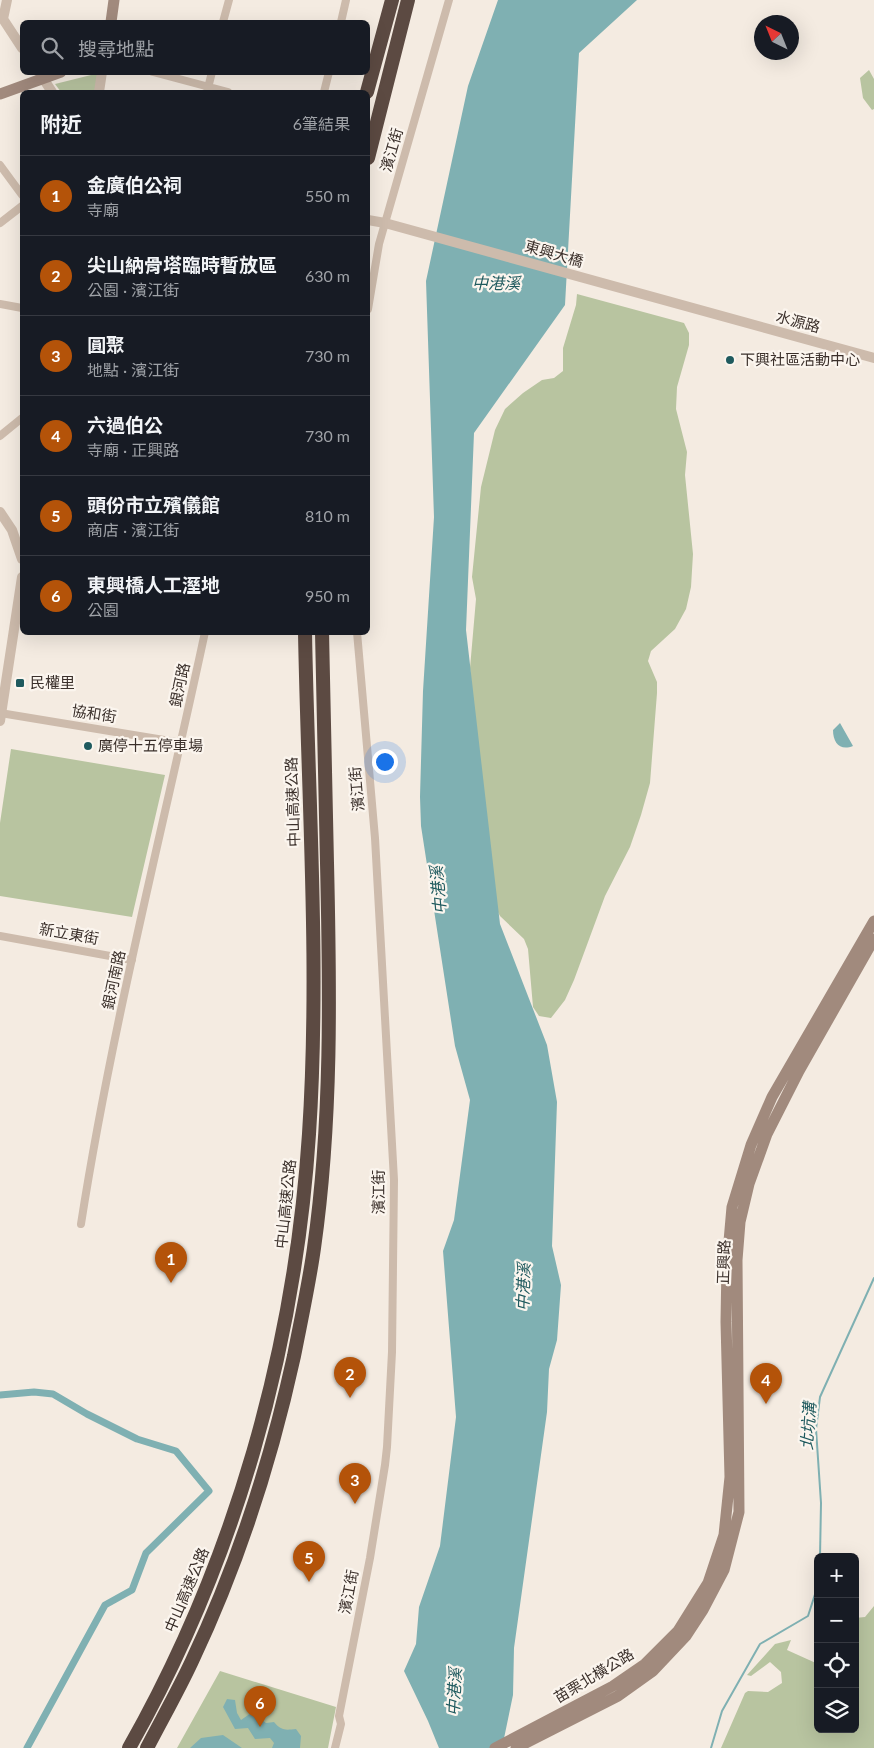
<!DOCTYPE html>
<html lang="zh-TW">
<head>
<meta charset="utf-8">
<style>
  body { margin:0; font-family:Lato,"Noto Sans TC",sans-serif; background:#242831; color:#f1f3f6 }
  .controls { position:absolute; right:15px; bottom:15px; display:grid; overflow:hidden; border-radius:8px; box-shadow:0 5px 20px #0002 }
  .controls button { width:45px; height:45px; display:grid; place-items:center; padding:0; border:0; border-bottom:1px solid #363941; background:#171b24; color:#f1f3f6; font:25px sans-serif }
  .compass { position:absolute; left:754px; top:15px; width:45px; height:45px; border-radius:50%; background:#171b24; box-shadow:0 5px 20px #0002; rotate:317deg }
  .you { position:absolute; left:384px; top:761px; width:18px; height:18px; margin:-12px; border:4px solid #fff; border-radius:50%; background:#1a73e8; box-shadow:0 0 0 8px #1a73e833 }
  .badge { display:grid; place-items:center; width:32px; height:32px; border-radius:50%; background:#b45309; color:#fff; font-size:16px; font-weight:700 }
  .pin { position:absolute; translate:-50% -41px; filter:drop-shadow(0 1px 2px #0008) }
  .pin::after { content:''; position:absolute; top:26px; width:18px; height:15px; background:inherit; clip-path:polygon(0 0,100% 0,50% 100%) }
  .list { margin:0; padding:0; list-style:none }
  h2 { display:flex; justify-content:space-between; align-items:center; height:65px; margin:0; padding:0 20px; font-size:21px }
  h2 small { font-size:16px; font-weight:400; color:#9ea1a6 }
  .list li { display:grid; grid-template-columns:32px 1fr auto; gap:15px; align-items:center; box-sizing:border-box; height:80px; padding:0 20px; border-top:1px solid #363941 }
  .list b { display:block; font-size:19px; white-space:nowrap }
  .list p { margin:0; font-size:16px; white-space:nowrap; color:#9ea1a6 }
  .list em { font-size:16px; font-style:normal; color:#9ea1a6 }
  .icon { flex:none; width:28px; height:28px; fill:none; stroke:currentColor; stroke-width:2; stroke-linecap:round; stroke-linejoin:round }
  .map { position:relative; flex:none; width:874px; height:1748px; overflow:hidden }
  .search { position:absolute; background:#171b24; box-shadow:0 5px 20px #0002; left:20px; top:20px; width:350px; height:55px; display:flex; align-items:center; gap:12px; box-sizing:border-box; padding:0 18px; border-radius:8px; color:#9ea1a6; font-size:19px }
  .panel { position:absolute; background:#171b24; box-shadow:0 5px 20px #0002; left:20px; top:90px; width:350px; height:545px; border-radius:8px }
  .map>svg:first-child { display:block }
  .green { fill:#b8c4a0 }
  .water { fill:#7fb0b2 }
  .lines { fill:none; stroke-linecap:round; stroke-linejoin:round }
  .stream { stroke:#7fb0b2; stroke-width:2 }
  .canal { stroke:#7fb0b2; stroke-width:7 }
  .minor { stroke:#cdbbac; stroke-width:8 }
  .tertiary { stroke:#cdbbac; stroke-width:10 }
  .secondary { stroke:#a18a7d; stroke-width:11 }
  .motorway { stroke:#5c4a42; stroke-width:14 }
  .poi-dot { fill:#1f5a5e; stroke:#fbf5ee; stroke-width:2 }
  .labels { text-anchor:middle; stroke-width:4.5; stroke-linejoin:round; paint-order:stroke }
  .street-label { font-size:15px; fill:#3b302b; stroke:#fbf5ee }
  .poi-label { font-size:15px; fill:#3b302b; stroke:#fbf5ee; text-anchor:start }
  .water-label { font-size:16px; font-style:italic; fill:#1f5a5e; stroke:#fbf5ee }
</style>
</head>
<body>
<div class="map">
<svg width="874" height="1748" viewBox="0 0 874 1748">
  <rect width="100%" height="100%" fill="#f4ebe1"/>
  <path class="green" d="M869,70L874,79V109L872,110L863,98L860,78Z
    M99,73L96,92H61L55,84Z
    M577,294L684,323L689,333V345L677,387L676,409L687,452L685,475L693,554L691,587L686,609L675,629L651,651L648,661L657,682V693L650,783L641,815L630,847L605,896L574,980L565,1000L551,1018L539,1016L533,1007L528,949L524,939L500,916L490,897L470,668L476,599L472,577L481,487L495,430L505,409L523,393L542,380L554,378L563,371V348L576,305Z
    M11,749L165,775L132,917L0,896V823Z
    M874,1606V1748H721L745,1693L748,1691L768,1692L782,1683L781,1672L770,1662L751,1676L747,1675L775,1644L791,1640L787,1650L818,1664V1729H855V1618L865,1617Z
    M220,1671L336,1707L328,1748H177Z"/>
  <path class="water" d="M498,0H637L579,53L565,305L474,433L466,630L500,924L547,1045L557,1102L552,1246L561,1285L557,1340L549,1369L547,1412L514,1648L513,1695L502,1748H439L428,1721L404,1671L416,1644L419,1607L440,1546L456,1417L443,1251L454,1220L470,1100L455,1046L421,826L420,797L423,691L434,517L426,281L468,86Z
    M840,723L853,746C840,751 833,743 833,730Z
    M227,1699L235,1700L237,1713L241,1720L254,1711L259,1718L266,1723L274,1722C281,1731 286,1730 296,1729L301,1736L300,1748H272L274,1743L270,1738L255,1739L248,1728L235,1729L223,1707Z
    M223,1735L242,1748H190L201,1738Z"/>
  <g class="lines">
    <path class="stream" d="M820,1557L821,1503L816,1429L820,1397L874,1278
      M711,1748L722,1711L760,1644L808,1616L818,1585"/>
    <path class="canal" d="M0,1395L34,1392L53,1394L87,1414L137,1439L176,1451L209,1491L146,1553L132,1590L105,1605L27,1748"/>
    <path class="minor" d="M223,22L229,0
      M341,22L346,0
      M153,72L228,92
      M207,92L212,72
      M324,92L329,72
      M0,165L22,195
      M0,223L22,206
      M0,304L22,308
      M368,309L379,244L449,0
      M0,436L22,418
      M0,713L182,743
      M0,936L132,960
      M81,1224C112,1025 163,829 205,632
      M335,1748L341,1724L339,1716L370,1558L385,1465L387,1447L392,1352L394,1180L375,838L357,632"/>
    <path class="tertiary" d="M7,0L3,19L22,48
      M39,72L52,92
      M99,92L102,72
      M368,220L385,223L874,358
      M0,512L12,530L22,559
      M0,721L22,577"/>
    <path class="secondary" d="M111,22L114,0
      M0,94L61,72
      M495,1748L613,1686L645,1664L678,1631L708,1583L724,1535L730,1477L726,1322L727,1264L732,1207L751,1145L772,1097L874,921
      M516,1748L618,1696L653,1671L686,1636L703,1610L724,1570L739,1512L737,1260L740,1222L749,1184L767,1134L799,1071L874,939"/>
    <path class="motorway" d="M367,92L392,0
      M368,158L408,0
      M129,1748C235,1561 295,1348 309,1134C320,967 308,799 305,632
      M147,1748C162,1719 178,1691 192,1661C238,1564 271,1461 294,1356C301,1320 309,1284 314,1248C332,1121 330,991 327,863C325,786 324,709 322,632"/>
  </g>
  <g class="poi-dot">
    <circle cx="730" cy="360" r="5"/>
    <rect x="15" y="678" width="10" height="10" rx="2.5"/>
    <circle cx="88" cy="746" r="5"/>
  </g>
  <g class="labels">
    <g class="street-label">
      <text transform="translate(392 150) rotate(-74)" y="5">濱江街</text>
      <text transform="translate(554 254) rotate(16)" y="5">東興大橋</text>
      <text transform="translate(798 322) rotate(15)" y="5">水源路</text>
      <text transform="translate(180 685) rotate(-78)" y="5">銀河路</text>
      <text transform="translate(94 714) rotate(9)" y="5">協和街</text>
      <text transform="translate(357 789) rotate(-95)" y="5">濱江街</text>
      <text transform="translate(293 802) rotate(-92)" y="5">中山高速公路</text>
      <text transform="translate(69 934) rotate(10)" y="5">新立東街</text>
      <text transform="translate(114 980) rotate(-78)" y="5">銀河南路</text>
      <text transform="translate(379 1192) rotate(-90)" y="5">濱江街</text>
      <text transform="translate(286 1204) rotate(-84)" y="5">中山高速公路</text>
      <text transform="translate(724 1262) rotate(-88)" y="5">正興路</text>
      <text transform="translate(187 1590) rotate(-67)" y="5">中山高速公路</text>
      <text transform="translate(349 1592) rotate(-79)" y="5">濱江街</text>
      <text transform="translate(594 1676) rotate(-31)" y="5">苗栗北橫公路</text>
    </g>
    <g class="poi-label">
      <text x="740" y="365">下興社區活動中心</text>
      <text x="30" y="688">民權里</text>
      <text x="98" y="751">廣停十五停車場</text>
    </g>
    <g class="water-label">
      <text x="496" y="289">中港溪</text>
      <text transform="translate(438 890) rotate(-95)" y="6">中港溪</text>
      <text transform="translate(523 1287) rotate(-88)" y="6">中港溪</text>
      <text transform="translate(808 1426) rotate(-86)" y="6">北坑溝</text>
      <text transform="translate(454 1692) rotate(-87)" y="6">中港溪</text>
    </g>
  </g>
</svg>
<div class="controls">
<button>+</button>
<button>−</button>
<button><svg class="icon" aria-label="locate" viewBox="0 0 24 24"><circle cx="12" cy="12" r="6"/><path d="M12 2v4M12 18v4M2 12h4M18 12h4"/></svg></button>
<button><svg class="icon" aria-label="layers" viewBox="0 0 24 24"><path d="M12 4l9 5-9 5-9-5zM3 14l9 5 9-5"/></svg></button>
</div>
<svg class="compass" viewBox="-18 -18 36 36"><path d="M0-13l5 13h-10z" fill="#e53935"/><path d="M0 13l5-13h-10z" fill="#9ea1a6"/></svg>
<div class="you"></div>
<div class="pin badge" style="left:171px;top:1283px">1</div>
<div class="pin badge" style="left:350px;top:1398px">2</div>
<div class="pin badge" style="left:355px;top:1504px">3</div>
<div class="pin badge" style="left:766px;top:1404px">4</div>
<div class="pin badge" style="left:309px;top:1582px">5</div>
<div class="pin badge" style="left:260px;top:1727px">6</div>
<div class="search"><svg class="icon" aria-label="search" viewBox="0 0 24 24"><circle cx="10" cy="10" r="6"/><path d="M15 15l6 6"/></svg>搜尋地點</div>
<section class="panel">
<h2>附近<small>6筆結果</small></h2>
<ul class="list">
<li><span class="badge">1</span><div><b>金廣伯公祠</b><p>寺廟</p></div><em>550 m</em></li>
<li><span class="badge">2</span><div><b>尖山納骨塔臨時暫放區</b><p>公園 · 濱江街</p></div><em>630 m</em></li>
<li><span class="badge">3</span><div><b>圓聚</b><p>地點 · 濱江街</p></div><em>730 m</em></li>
<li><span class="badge">4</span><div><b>六過伯公</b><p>寺廟 · 正興路</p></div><em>730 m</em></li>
<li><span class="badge">5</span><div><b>頭份市立殯儀館</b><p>商店 · 濱江街</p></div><em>810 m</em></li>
<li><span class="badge">6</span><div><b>東興橋人工溼地</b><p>公園</p></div><em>950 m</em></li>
</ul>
</section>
</div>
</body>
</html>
